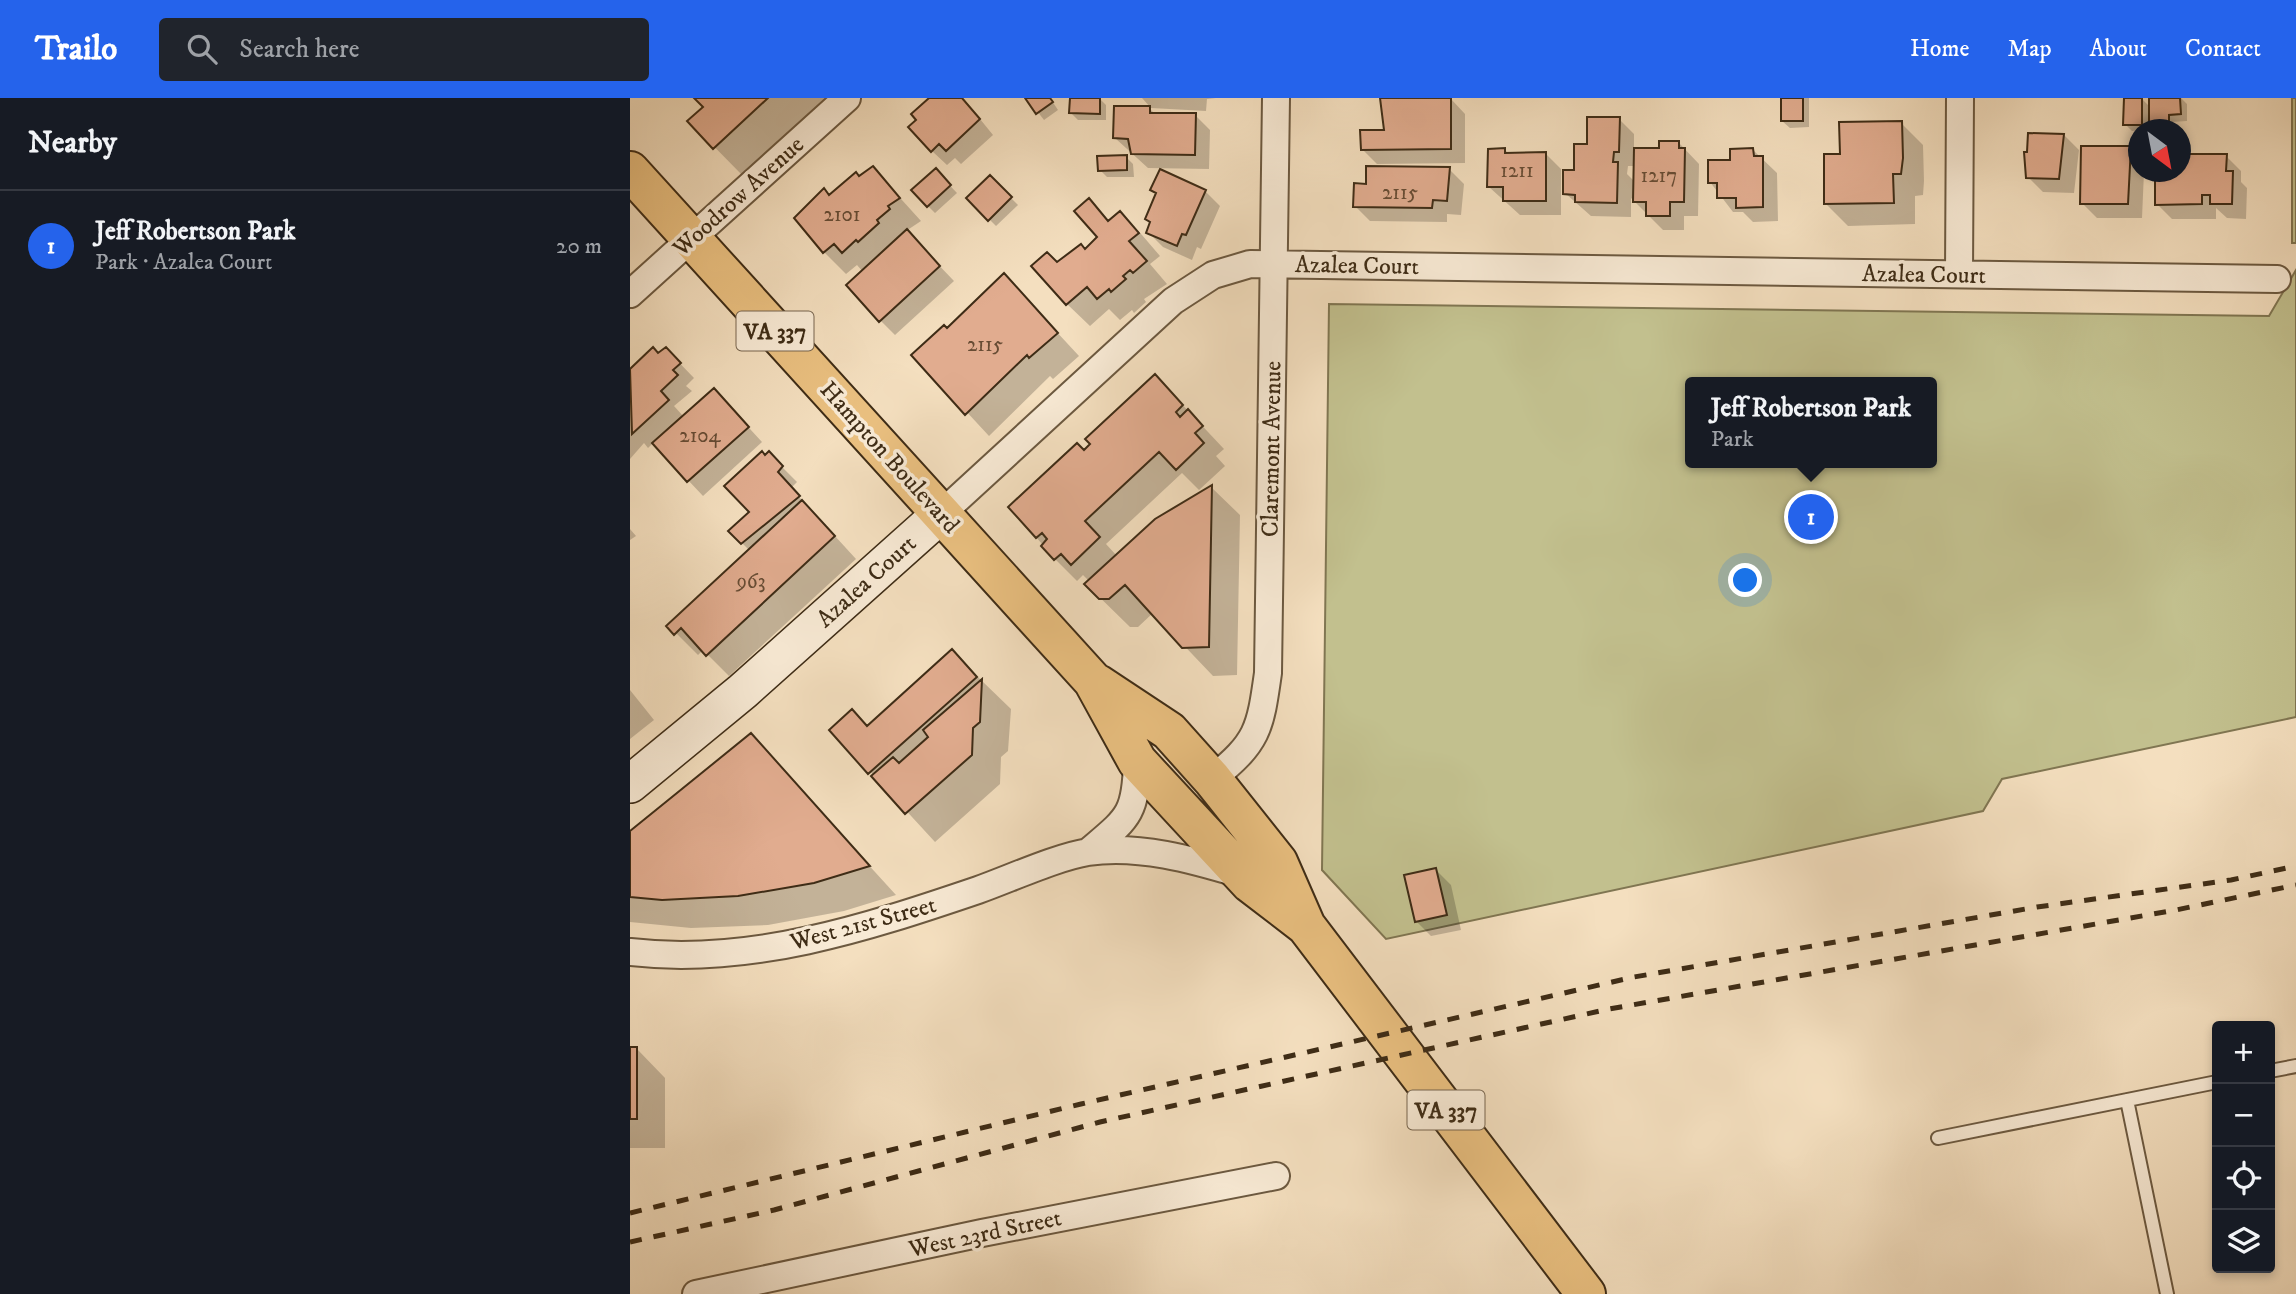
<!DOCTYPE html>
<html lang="en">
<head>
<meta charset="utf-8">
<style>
  body { margin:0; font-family:"IM FELL DW Pica",serif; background:#20242c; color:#f1f3f6 }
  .controls { position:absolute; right:21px; bottom:21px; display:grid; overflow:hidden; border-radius:7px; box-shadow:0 4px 10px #0003 }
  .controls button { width:63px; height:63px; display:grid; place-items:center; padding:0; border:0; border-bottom:2px solid #363941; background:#171b24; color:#f1f3f6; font:35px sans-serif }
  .compass { position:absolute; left:1498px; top:21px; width:63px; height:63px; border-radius:50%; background:#171b24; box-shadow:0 4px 10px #0003; rotate:148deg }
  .you { position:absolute; left:1116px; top:483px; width:24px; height:24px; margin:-18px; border:5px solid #fff; border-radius:50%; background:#1a73e8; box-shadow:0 0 0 10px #1a73e833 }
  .badge { display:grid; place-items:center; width:46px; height:46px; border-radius:50%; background:#2563eb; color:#fff; font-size:23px; font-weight:700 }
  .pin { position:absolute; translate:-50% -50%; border:4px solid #fff; box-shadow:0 2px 7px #0006 }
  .popup { position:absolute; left:1055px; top:279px; width:252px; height:91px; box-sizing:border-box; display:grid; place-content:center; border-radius:7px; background:#171b24; filter:drop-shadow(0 2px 5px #0005); font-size:23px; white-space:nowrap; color:#9ea1a6 }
  .popup b { font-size:26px; color:#f1f3f6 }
  .popup::after { content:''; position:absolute; left:50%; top:100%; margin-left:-14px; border:14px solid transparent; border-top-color:#171b24 }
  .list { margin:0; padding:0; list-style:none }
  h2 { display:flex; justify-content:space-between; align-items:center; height:91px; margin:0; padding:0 28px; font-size:30px }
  h2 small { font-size:23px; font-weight:400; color:#9ea1a6 }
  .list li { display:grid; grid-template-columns:46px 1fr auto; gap:21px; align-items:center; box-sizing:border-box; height:112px; padding:0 28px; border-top:2px solid #363941 }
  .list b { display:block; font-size:26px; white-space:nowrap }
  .list p { margin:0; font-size:23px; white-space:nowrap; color:#9ea1a6 }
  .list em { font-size:23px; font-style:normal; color:#9ea1a6 }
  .icon { flex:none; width:38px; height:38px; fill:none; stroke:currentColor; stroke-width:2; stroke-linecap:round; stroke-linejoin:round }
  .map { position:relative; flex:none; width:1666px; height:1196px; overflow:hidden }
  header { display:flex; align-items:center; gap:42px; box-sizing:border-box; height:98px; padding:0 35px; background:#2563eb; color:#fff }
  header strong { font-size:33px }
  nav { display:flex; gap:38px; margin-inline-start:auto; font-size:24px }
  .search { width:490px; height:63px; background:#20242c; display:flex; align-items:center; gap:18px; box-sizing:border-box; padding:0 24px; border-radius:7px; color:#9ea1a6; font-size:26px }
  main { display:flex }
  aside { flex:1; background:#171b24 }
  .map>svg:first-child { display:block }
  .green { fill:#c2c08e; stroke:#807652; stroke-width:2; fill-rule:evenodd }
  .shadow { fill:#0003; fill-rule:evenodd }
  .building { fill:#e1ac8f; stroke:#3e2c16; stroke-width:2 }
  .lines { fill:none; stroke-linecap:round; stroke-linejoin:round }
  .lane-casing { stroke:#6c5940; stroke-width:16 }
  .street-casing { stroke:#6c5940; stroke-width:30 }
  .secondary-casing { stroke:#3e2c16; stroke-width:40 }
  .primary-casing { stroke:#3e2c16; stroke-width:42 }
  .lane { stroke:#f8ead5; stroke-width:12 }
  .street { stroke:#f8ead5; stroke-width:26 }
  .secondary { stroke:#f8ead5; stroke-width:37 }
  .primary { stroke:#eac080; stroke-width:38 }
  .rail { stroke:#3e2c16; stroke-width:5; stroke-dasharray:12 12; stroke-linecap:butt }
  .labels { text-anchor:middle; stroke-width:7; stroke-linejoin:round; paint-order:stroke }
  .number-label { font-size:21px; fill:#674c34 }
  .shield { fill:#f8ead5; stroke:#76654f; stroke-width:2 }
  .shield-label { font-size:23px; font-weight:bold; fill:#3e2c16 }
  .street-label { font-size:24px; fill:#3e2c16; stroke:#f8ead5 }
</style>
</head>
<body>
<header>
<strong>Trailo</strong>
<div class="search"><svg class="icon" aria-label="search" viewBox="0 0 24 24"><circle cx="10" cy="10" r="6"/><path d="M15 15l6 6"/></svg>Search here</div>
<nav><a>Home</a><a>Map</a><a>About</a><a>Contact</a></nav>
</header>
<main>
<aside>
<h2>Nearby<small></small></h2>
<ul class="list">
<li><span class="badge">1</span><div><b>Jeff Robertson Park</b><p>Park · Azalea Court</p></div><em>20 m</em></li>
</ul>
</aside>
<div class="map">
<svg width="1666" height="1196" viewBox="0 0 1666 1196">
  <rect width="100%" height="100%" fill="#f4dfbf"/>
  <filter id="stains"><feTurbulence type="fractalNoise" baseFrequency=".00286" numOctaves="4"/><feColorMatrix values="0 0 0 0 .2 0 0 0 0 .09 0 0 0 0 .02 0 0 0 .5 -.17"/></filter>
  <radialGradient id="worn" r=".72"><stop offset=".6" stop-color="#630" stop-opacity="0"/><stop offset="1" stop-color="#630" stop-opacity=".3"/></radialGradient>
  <path class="green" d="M1662,0H1666V145H1662Z
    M1666,172V619L1372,681L1353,713L756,841L692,772L699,206L1639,218ZM1060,284H1302V365H1060Z"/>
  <path class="shadow" d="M67,0H198L113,78L59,23L75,9Z
    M302,0H333L363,37L331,66L325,60L317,67L302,53L289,22Z
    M397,0H420L428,12L414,22Z
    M441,0H469L476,7V22H448L441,15Z
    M512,0H586L577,1L576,13L521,10Z
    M752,0L821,1L835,16V65L747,66L732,51L756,34Z
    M1152,0H1179V29L1160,30L1152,23Z
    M1511,0L1521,10V0H1551L1557,6V23L1526,25V28H1545V32H1527L1518,23V32L1502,33L1495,26Z
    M519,10L526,17H565L580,32L579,71L518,70L485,40Z
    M989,21L1004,36V51H1030L1049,45L1069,66L1068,118H1054V132H1033L1001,100V119L961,118L935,95L958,48ZM998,68H1005V84L997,76Z
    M1271,25L1293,47L1294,83L1293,97L1285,98V126L1218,128L1196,106L1212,58Z
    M1434,37L1449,52L1444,95L1413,94L1398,79Z
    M1500,50L1508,58V74H1514L1512,120H1467L1452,105Z
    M875,52L879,56H916L931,71V117H890L859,89Z
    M1123,52L1147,75L1148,123L1123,124L1113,114H1103L1080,84L1102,64Z
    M1596,58L1611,73V84L1617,90L1616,121L1597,120L1586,110V121H1542L1527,106V74H1550Z
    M496,59L503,66L504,79H477L470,72Z
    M243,70L291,123L279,131V136L324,183L265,237L250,222L233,174L227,167L216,176L194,154L200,99Z
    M819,71L834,86L831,117L817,116V124L740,123L725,108L738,87Z
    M306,73L327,95L305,115L298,108Z
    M360,79L388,107L366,128L338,100Z
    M522,92L575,93L590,108L571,151L567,149L562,162L533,149L518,134L528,97Z
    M459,102L480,124L490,115L512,137L530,158L520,166L537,186L514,201L516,204L504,215L502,212L490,222L479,211L460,228L437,206L427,167L456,153L470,139Z
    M374,177L449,258L423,281L420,278L359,338L284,257L317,232Z
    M36,251L64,280L56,288L62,293L44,308L54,319L98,307L132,344L73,398L23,345L18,350L14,345L0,361V273L23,252L29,257Z
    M547,301L594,351L586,358L595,368L569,392L552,375L476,446L487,458L581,389L610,417L607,577L583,578L523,515L508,529H500L456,486L459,483L453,477L447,483L425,461L380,409L454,354Z
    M131,356L135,359L139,356L167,384L161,390L226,461L99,578L73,552L68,557L39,528L120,453L100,433L121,414L97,388Z
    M0,431L6,438L0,442Z
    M322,554L381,611L378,653L371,659L370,686L305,744L202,632L238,630Z
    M0,592L24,622L0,641Z
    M120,637L266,797L214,813L138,827L61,830L0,824V735Z
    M806,772L821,787L831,832L801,838L786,823Z
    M0,951H7L35,980V1050H0Z"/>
  <path class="building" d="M64,0H138L83,51L57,23L73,9Z
    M299,0H332L350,21L316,53L309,46L301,54L278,29L286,22L281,16Z
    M395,0H420L423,4L406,16Z
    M440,0H470V16L439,15Z
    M750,0H821V51L731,52L730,32H754Z
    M1151,0H1173V23H1151Z
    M1494,0H1512V27H1493Z
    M1519,0H1550L1551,16L1539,17V26H1519Z
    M484,8H520V15H566L565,57L501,56L498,41L483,40Z
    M957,19H990L989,54H984L983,64H988L987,105L945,104V97L933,96V72H944V46H957Z
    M1272,23L1273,60L1271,76H1263L1264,105L1194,106V56H1210L1209,24Z
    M1398,35L1434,36L1429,81L1396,80L1394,54H1397Z
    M1029,43H1049V50H1055L1054,104H1040V118H1016V104H1003L1004,50H1029Z
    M1451,48H1501L1498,106H1450Z
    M875,50V55L916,54V103H873V89H857L858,51Z
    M1123,50L1124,58H1133V109L1106,110V100H1087V85H1078V62H1100V51Z
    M1550,56H1597L1596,73H1603L1602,106H1580V97H1572V106L1525,107V74H1550Z
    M497,57V72L468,73L467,58Z
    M243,68L270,100L258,108L260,111L247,122L249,125L228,144L226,142L212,155L204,146L193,155L164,120L194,90L199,97L226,74L229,78Z
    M736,68L820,69L817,103L803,102L802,110L723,109L724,85L736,86Z
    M306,70L321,87L297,109L281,92Z
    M530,71L576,92L556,137L552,136L547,148L516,135L520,124L515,121L526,95L520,92Z
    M360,77L382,99L358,123L336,100Z
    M459,100L478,123L490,113L509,135L499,143L517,163L503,175L500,172L493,178L496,181L481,194L479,191L467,201L457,189L436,207L401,168L417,154L427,164L451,146L455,151L467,139L444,113Z
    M277,131L310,168L249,224L216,187Z
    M374,175L428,235L399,260L397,257L335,317L281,257L314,227L317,230Z
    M23,249L28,255L36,249L51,265L43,272L48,277L31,293L39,302L2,336L0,271Z
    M525,276L553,307L546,314L550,319L558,311L573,328L565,335L574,345L546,372L529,354L455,423L470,439L441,467L431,456L424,462L411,448L417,441L412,435L406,440L378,409L447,345L454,352L460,346L455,341Z
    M84,290L119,329L57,384L22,345Z
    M132,353L135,357L139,353L153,368L148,374L170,398L111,446L98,433L119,414L94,388Z
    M582,387L579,549L552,550L495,487L479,501H469L454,486L525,421Z
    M172,402L205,438L76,558L51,530L44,537L36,528Z
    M322,551L347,579L238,676L199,632L222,611L237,628Z
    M352,581L350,624L343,630L342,657L275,716L241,678L263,659L269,665L298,639L293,632Z
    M121,635L240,768L184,785L108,798L32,802L0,799V733Z
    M806,770L817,817L785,824L774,777Z
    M0,949H7V1021H0Z"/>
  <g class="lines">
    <defs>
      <path id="lane" d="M1640,973L1666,968
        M1497,1002L1537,1196
        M1308,1040L1587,984"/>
      <path id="street" d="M1329,176L1330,0
        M0,196L217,0
        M311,416L543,203L583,177L620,166L1647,181
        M582,681C628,644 630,632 638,575L646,0
        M458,754C498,720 506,717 507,663
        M0,854C120,868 236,830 348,792C379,781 427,759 458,754C507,746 564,762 610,776
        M66,1196L352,1135L646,1078"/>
      <path id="secondary" d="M0,686L113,593L311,416"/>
      <path id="primary" d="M0,73L463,583L507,663L620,785L676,828
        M468,586L539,633L582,681L648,764L676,828L956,1196"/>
    </defs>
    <use href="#lane" class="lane-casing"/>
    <use href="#street" class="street-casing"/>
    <use href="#secondary" class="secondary-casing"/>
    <use href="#primary" class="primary-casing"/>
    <use href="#lane" class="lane"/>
    <use href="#street" class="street"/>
    <use href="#secondary" class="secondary"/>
    <use href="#primary" class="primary"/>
    <path class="rail" d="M0,1115L451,1006L1004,879L1407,809L1601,782L1666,768
      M0,1144L144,1112L470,1024L979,911L1546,812L1666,787"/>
  </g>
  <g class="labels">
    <g class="number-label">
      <text x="887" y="79">1211</text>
      <text x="1029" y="84">1217</text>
      <text x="770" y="101">2115</text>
      <text x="212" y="123">2101</text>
      <text x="355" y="253">2115</text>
      <text x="70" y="344">2104</text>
      <text x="121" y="490">963</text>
    </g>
    <g class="shield">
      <rect x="106.5" y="213.5" width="77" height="39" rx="5"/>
      <rect x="777.5" y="992.5" width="77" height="39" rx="5"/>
    </g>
    <g class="shield-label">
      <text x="145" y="241">VA 337</text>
      <text x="816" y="1020">VA 337</text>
    </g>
    <g class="street-label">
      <text transform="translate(108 98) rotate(-42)" y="8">Woodrow Avenue</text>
      <text transform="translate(727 167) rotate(1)" y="8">Azalea Court</text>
      <text transform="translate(1294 176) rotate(1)" y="8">Azalea Court</text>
      <text transform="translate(641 351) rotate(-89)" y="8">Claremont Avenue</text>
      <text transform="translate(260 359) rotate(48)" y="8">Hampton Boulevard</text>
      <text transform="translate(236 483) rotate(-42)" y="8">Azalea Court</text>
      <text transform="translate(233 825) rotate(-15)" y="8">West 21st Street</text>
      <text transform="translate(355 1135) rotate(-12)" y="8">West 23rd Street</text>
    </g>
  </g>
  <rect width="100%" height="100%" filter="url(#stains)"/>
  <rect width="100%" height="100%" fill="url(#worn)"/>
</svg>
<div class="controls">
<button>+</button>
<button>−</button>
<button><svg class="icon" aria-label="locate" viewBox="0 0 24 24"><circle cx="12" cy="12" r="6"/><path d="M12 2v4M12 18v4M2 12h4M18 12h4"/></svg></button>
<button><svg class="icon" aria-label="layers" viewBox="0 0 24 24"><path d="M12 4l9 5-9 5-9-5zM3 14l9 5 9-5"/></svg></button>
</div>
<svg class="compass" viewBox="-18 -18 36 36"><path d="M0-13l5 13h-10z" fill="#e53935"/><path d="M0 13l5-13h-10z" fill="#9ea1a6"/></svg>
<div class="you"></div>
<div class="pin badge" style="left:1181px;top:419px">1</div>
<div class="popup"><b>Jeff Robertson Park</b>Park</div>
</div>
</main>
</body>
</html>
